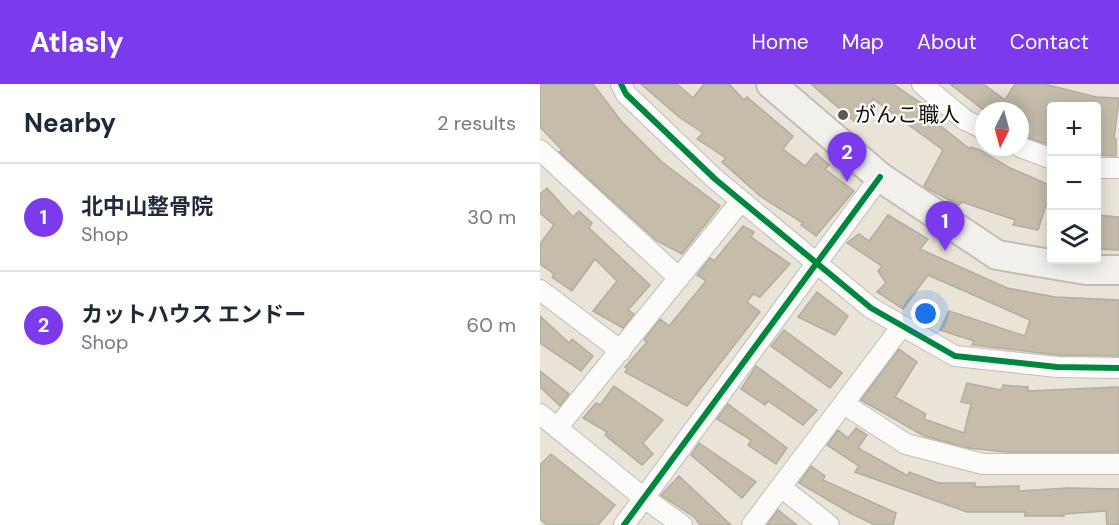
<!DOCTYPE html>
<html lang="en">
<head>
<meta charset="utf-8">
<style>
  body { margin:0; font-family:"DM Sans","Noto Sans JP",sans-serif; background:#f2f2f3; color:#1f2937 }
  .controls { position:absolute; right:18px; top:18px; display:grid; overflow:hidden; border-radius:6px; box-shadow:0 3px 15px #0003 }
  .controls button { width:54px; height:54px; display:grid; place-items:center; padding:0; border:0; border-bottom:2px solid #e0e1e3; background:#fff; color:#1f2937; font:30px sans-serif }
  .compass { position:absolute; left:435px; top:18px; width:54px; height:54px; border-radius:50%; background:#fff; box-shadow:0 3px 15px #0003; rotate:186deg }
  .you { position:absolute; left:386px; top:230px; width:21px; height:21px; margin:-15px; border:4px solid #fff; border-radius:50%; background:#1a73e8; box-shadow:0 0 0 9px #1a73e833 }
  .badge { display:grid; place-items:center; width:39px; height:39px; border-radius:50%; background:#7c3aed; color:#fff; font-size:20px; font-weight:700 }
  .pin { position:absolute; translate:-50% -50px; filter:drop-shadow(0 2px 3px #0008) }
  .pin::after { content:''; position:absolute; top:32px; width:21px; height:18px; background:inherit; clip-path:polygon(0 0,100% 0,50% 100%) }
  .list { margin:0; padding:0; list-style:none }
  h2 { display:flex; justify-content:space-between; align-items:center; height:78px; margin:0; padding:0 24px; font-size:26px }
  h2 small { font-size:20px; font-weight:400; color:#747a83 }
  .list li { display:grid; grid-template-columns:39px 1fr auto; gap:18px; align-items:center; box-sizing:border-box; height:108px; padding:0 24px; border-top:2px solid #e0e1e3 }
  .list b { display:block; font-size:22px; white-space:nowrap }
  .list p { margin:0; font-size:20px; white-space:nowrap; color:#747a83 }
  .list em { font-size:20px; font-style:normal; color:#747a83 }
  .icon { flex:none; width:33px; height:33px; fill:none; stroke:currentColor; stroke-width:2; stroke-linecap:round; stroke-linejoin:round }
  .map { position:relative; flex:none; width:579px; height:441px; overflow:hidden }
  header { display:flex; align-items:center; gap:36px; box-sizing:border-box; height:84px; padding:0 30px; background:#7c3aed; color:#fff }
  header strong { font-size:28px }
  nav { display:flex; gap:33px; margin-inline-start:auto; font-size:21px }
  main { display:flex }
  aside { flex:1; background:#fff }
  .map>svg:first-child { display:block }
  .building { fill:#c5bdaa; stroke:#b1ada3; stroke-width:1.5 }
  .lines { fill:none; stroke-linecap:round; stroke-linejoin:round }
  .street-casing { stroke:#c1bdb3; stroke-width:22 }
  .secondary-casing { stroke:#c1bdb3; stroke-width:32 }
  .street { stroke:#fcfbf9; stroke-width:20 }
  .secondary { stroke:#f2f0ec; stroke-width:28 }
  .cycleway-casing { stroke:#fff; stroke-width:10 }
  .cycleway { stroke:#00873e; stroke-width:6 }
  .poi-dot { fill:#5d5950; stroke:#fff; stroke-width:2 }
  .labels { text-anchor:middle; stroke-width:4.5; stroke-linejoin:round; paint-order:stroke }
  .poi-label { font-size:21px; fill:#110e06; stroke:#fff; text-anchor:start }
</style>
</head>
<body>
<header>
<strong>Atlasly</strong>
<nav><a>Home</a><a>Map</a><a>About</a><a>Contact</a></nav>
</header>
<main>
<aside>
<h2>Nearby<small>2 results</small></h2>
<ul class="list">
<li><span class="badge">1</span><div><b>北中山整骨院</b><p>Shop</p></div><em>30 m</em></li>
<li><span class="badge">2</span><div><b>カットハウス エンドー</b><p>Shop</p></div><em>60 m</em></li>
</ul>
</aside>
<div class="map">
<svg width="579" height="441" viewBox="0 0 579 441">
  <rect width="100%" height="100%" fill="#eae4d8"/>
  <path class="building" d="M0,0H53L82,38L122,78L180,122L142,170L117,157L19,68L22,66L0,43Z
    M101,0H137L153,14L164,0H189L204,16L207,13L253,52L243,65L265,82L276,69L289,81L285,85L314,107L276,152L261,141L263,139L220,112L182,78L186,74L157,55L163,49L139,33Z
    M271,0H353L388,24L384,29L430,65L431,63L440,66L468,83L512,102V123L506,121L498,146L473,141L475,136L422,118L419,121L388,105L384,102L403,66L333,15L315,38Z
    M410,0H443L465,16L475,0H504L556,13L579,14L574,54L576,55V72L556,71V22H512V62L480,51V27H445Z
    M7,104L33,133L39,127L52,139L49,144L110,201L88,226L94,230L83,244L53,227L77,197L55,175L32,207L12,193L14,190L0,180V160L14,141L0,129V110Z
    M348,131L388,155L380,165L467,204L515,213L579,216V272L518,271L432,261L434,257L400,246L409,227L485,252L490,236L388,191L363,225L337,208L346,199L338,187L342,182L307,159L319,150L329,157Z
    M556,131L579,133V166L556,165Z
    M203,142L214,148L211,153L250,180L220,213L213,210L207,218L220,228L147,322L85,288L87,285L85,283L107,258L104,256L120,235L129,242L166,197L157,191L170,174L174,177Z
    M277,208L308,232L295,251L258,233Z
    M0,232L29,259L32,255L53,272L41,287L0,259Z
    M244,246L302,289L290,304L231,262Z
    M359,265L377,278L355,313L386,330L384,335L424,349L431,320L421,318L427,299L461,306L463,301L488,303V307L579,303V368H465L429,364L384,352L321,316Z
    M216,282L277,326L263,341L228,317L225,321L201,305Z
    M0,287L29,310L20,322L0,303Z
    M74,302L123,336L103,359L113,370L102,381L65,351L67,348L43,334L56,319L60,321Z
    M188,320L247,364L236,380L208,361L211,356L177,335Z
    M316,344L327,351L318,364L368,392L369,388L399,399H435V403L479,402V407L528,404L579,405V441H567L566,427L524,430V432H485V428H427L315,388L319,382L287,361L298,346L308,354Z
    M159,359L216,398L202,414L151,371Z
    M11,370L75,421L58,441H7L0,435V381Z
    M271,382L285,392L283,396L356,429L353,441H335L312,430L259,399Z
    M139,392L191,441H160L154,433L121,411Z
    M238,426L257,441H227Z"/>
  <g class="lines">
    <defs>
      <path id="street" d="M81,0L86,10L175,95L331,224L415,272L517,283L579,284
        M382,0L425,36L444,45
        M480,63L512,75
        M0,66L139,194
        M556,84H579
        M0,206L81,267
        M304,320L366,360L443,380H579
        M0,330L104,414L142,441
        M17,344L201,117
        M242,404L289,441
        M84,441L340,93
        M212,441L362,242"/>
      <path id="secondary" d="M231,0L340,93L457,171L546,186H579"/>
    </defs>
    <use href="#street" class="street-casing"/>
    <use href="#secondary" class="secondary-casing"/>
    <use href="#street" class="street"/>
    <use href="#secondary" class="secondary"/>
    <defs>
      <path id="cycleway" d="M81,0L86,10L175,95L331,224L415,272L517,283L579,284
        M84,441L340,93"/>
    </defs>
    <use href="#cycleway" class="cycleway-casing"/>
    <use href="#cycleway" class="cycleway"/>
  </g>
  <circle class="poi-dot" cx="303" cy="31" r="6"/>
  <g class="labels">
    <g class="poi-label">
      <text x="315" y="38">がんこ職人</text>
    </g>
  </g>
</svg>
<div class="controls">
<button>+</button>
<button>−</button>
<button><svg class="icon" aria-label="layers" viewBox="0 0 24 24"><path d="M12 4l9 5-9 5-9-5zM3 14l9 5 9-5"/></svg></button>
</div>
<svg class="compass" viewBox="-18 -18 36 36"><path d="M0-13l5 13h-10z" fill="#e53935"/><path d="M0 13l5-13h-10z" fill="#747a83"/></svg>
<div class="you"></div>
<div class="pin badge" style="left:405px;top:167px">1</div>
<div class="pin badge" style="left:307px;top:98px">2</div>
</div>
</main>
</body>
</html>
